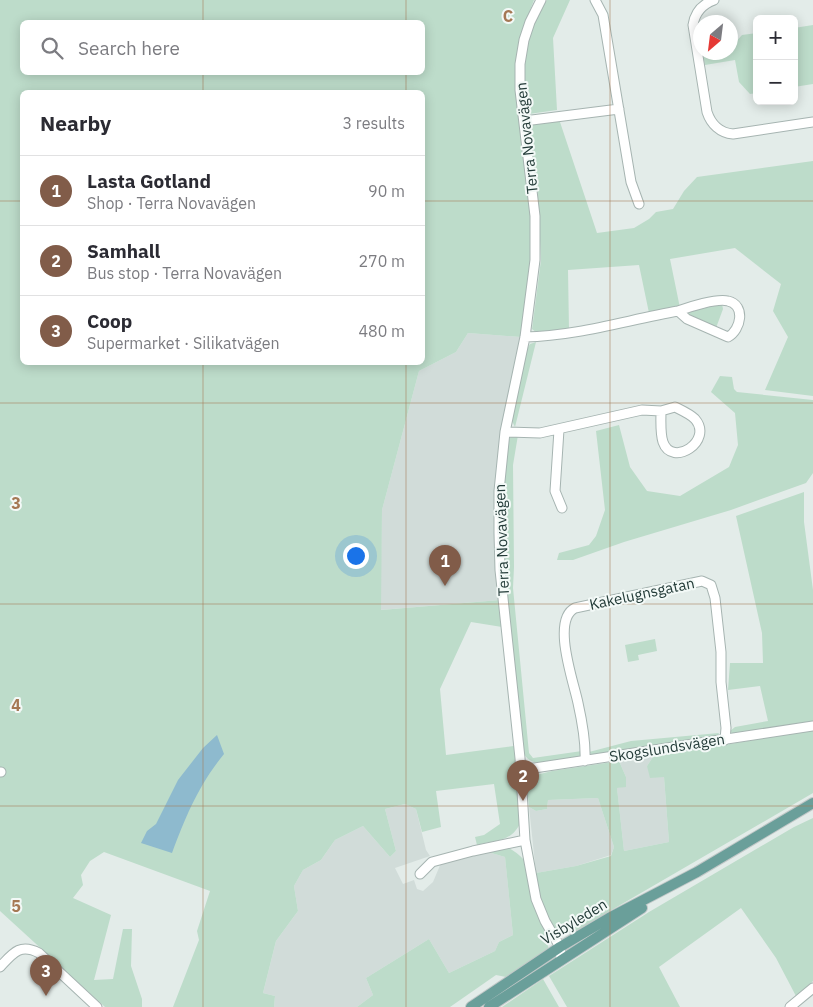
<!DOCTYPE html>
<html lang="en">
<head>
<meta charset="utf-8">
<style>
  body { margin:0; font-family:"IBM Plex Sans",sans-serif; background:#f2f2f3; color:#2b2b33 }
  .controls { position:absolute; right:15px; top:15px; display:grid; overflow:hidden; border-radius:8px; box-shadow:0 2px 12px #0003 }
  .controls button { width:45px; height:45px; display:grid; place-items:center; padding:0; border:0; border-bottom:1px solid #e1e1e2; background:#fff; color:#2b2b33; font:25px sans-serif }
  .compass { position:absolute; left:693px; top:15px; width:45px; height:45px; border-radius:50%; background:#fff; box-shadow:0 2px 12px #0003; rotate:208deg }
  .you { position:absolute; left:355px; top:555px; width:18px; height:18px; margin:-12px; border:4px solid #fff; border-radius:50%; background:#1a73e8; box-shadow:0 0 0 8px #1a73e833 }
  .badge { display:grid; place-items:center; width:32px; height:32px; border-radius:50%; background:#815c49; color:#fff; font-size:16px; font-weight:700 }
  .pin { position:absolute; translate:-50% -41px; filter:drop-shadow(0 1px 2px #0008) }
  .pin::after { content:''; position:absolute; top:26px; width:18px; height:15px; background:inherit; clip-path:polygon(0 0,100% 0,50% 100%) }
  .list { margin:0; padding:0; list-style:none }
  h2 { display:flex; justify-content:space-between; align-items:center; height:65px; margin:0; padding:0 20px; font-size:21px }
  h2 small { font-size:16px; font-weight:400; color:#7c7c81 }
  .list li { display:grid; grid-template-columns:32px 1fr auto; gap:15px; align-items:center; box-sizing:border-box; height:70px; padding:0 20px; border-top:1px solid #e1e1e2 }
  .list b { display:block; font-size:19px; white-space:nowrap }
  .list p { margin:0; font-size:16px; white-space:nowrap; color:#7c7c81 }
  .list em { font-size:16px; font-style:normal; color:#7c7c81 }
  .icon { flex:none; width:28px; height:28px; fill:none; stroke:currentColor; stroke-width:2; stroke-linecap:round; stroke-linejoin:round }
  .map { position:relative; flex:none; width:813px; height:1007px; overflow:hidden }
  .search { position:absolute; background:#fff; box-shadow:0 2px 12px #0003; left:20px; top:20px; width:405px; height:55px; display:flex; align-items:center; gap:12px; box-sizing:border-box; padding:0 18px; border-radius:8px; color:#7c7c81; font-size:19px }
  .panel { position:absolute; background:#fff; box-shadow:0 2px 12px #0003; left:20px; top:90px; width:405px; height:275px; border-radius:8px }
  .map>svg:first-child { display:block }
  .built { fill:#d1dcd9 }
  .green { fill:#bddcca; fill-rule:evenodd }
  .water { fill:#8ebace }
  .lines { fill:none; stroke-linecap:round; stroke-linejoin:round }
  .minor-casing { stroke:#a6b4b1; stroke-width:11 }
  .major-casing { stroke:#c2c8c8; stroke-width:12 }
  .minor { stroke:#fff; stroke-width:9 }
  .major { stroke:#6a9f9a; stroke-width:10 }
  .grid { fill:none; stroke:#a57854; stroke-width:1; stroke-opacity:0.55 }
  .labels { text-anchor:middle; stroke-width:4; stroke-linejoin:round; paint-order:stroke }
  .street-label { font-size:15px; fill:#243c39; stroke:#f3f9f7 }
  .grid-label { font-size:16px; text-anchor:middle; font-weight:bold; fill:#a57854; stroke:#f3f9f7; stroke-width:4; stroke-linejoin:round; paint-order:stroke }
</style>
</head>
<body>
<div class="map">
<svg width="813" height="1007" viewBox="0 0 813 1007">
  <rect width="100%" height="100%" fill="#e3ece9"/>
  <path class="built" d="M468,333L521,337L501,430L496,478L495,531L500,600L380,610L382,510L419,371L456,352Z
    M653,757L647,766L664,777L669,842L624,851L617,788L626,786V777L619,761Z
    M598,798L614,847L611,855L576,866L536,873L529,807L536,811L547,809L548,800Z
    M405,804L416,809L426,850L430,856L395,868L403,884L414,880L417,889L423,891L433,882L441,863L488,852L505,857L513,935L499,942L495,951L449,973L429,939L366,978L373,995L357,1007H274L275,996L263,993L276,941L298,911L294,886L303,870L321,860L335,840L363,826L390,857L396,851L385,809Z"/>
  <path class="green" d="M0,0H534L522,31L517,52L515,76L518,114L530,197L532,259L521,337L468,333L456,352L419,371L382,510L381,610L500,600L502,627L471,622L440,689L446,755L514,746L521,821C513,842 496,840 477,845L475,837L484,835L500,824L494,784L436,791L441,827L422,832L416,809L405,804L385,809L396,851L390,857L363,826L335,840L321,860L303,870L294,886L298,911L276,941L263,993L275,996L274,1007H173L199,940L197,931L210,891L104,852L90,861L81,875L83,885L73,898L111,915L94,980L113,979L123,929H132L131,966L142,999V1007H105L0,911ZM22,22H422V72H22ZM22,92H422V362H22Z
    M547,0H570L553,38L557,110L529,114L525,110C524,97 521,83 522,70C524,45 533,21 547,0Z
    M813,25V84L794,87V28Z
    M757,33V93L750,94L739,82L735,60L705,65L703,55L730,52L731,49H733V45L742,35Z
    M559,119L597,233L634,228L649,219L656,212L673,209L684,191L697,177L813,161V396L765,390L788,337L773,311L781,284L735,248L670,259L680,308L649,313L639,265L568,270L569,330L537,333L532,329L541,260L537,182L530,130L534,123Z
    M722,304L723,309L716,328L690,317L688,314L692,311Z
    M536,342L515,427L511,419L527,349L530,344Z
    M720,376L732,377L734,389L737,392L813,400V473L806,483L731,510L624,542L573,560H557L559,553L589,545L596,536L605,510L596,431L619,425L630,467L647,491L680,496L729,467L738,445L735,413L711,392Z
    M518,435L513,465L514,567L513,588L529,753L533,758L582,751V754L579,757C562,760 534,771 524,754C514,664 498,570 504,481C505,467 504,448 511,436Z
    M804,492V522L813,590V722L736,734L729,732L735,727L768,721L760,686L728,690L730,663H763L762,633L736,516Z
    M655,639L657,651L638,655L639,660L628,662L625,645Z
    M813,730V793L572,933C569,932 564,932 560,931C540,923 539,891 536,873L576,866L611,856L614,847L598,798L548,800L547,809L536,811L529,807L527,785L532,776L552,771L619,761L626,777V787L617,788L624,851L669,842L664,777L650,778L647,766L653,757Z
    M719,733L717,737L593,756L589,752L631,741Z
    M813,818V981L797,998L776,958L741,908L659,967L680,1007H567L549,976L649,912L794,827Z
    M509,848C514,851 520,855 524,860C531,872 530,890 533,903C537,919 550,934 548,950L506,977L496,975L450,1007H357L373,995L366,978L429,939L449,973L495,951L499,942L513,935L505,857L488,852Z
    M543,979L559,1007H502Z"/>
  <path class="water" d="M217,735L224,754C198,786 186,816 172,853L141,843L147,831L156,824L178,780L203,748Z"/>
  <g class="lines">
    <defs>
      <path id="minor" d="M541,0L530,22L524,40L520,64V90L535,216V260L525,337L505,432L499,491V533L500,570L520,758L525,840L536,899L545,921L560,947L561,960
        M595,0L603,15L631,182L639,204
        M714,0C703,4 695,12 693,25L707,112C711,124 720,133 733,134L813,122
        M524,121L619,109
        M525,337C577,336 627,320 678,311L687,319L728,337C741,330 746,305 728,301C717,298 689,307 678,311
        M559,430L555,491L562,508
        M505,432L540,433L642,410L661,411L675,407C681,410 690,414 695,419C714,441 672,468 663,442C660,433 661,420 661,411
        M585,761C586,742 582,721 578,703C574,683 551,620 575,608L702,581L711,585L715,598L721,652V682L726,728L725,740
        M521,770L813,726
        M0,772H1
        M420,874L432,862L473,851L525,840
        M0,967C13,953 20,943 39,953L97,1007
        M790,1007L813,988"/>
      <path id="major" d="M471,1007L560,947L609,918L697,872L813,803
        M489,1007L642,908"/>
    </defs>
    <use href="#minor" class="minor-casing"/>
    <use href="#major" class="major-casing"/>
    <use href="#minor" class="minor"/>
    <use href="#major" class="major"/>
  </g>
  <path class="grid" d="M203,0V22M406,0V22M610,0V1007M203,72V92M406,72V92M0,201H22M422,201H813M203,362V1007M406,362V1007M0,403H813M0,604H813M0,806H813"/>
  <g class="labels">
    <g class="street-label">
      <text transform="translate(527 138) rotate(-96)" y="5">Terra Novavägen</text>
      <text transform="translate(502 540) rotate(-92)" y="5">Terra Novavägen</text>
      <text transform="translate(642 594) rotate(-12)" y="5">Kakelugnsgatan</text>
      <text transform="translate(667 748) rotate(-9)" y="5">Skogslundsvägen</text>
      <text transform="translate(574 922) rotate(-31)" y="5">Visbyleden</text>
    </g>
  </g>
  <g class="grid-label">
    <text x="508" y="22">C</text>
    <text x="16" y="509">3</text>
    <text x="16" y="711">4</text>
    <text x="16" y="912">5</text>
  </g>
</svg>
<div class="controls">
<button>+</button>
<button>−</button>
</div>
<svg class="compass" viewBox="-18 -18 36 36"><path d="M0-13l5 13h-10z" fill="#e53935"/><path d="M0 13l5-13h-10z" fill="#7c7c81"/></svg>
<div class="you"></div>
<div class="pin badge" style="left:445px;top:586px">1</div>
<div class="pin badge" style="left:523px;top:801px">2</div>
<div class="pin badge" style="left:46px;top:996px">3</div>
<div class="search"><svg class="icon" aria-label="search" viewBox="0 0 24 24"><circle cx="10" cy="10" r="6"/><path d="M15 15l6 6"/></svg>Search here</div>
<section class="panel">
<h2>Nearby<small>3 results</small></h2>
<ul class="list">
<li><span class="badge">1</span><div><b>Lasta Gotland</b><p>Shop · Terra Novavägen</p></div><em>90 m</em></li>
<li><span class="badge">2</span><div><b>Samhall</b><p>Bus stop · Terra Novavägen</p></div><em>270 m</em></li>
<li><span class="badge">3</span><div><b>Coop</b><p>Supermarket · Silikatvägen</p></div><em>480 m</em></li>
</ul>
</section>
</div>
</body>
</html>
